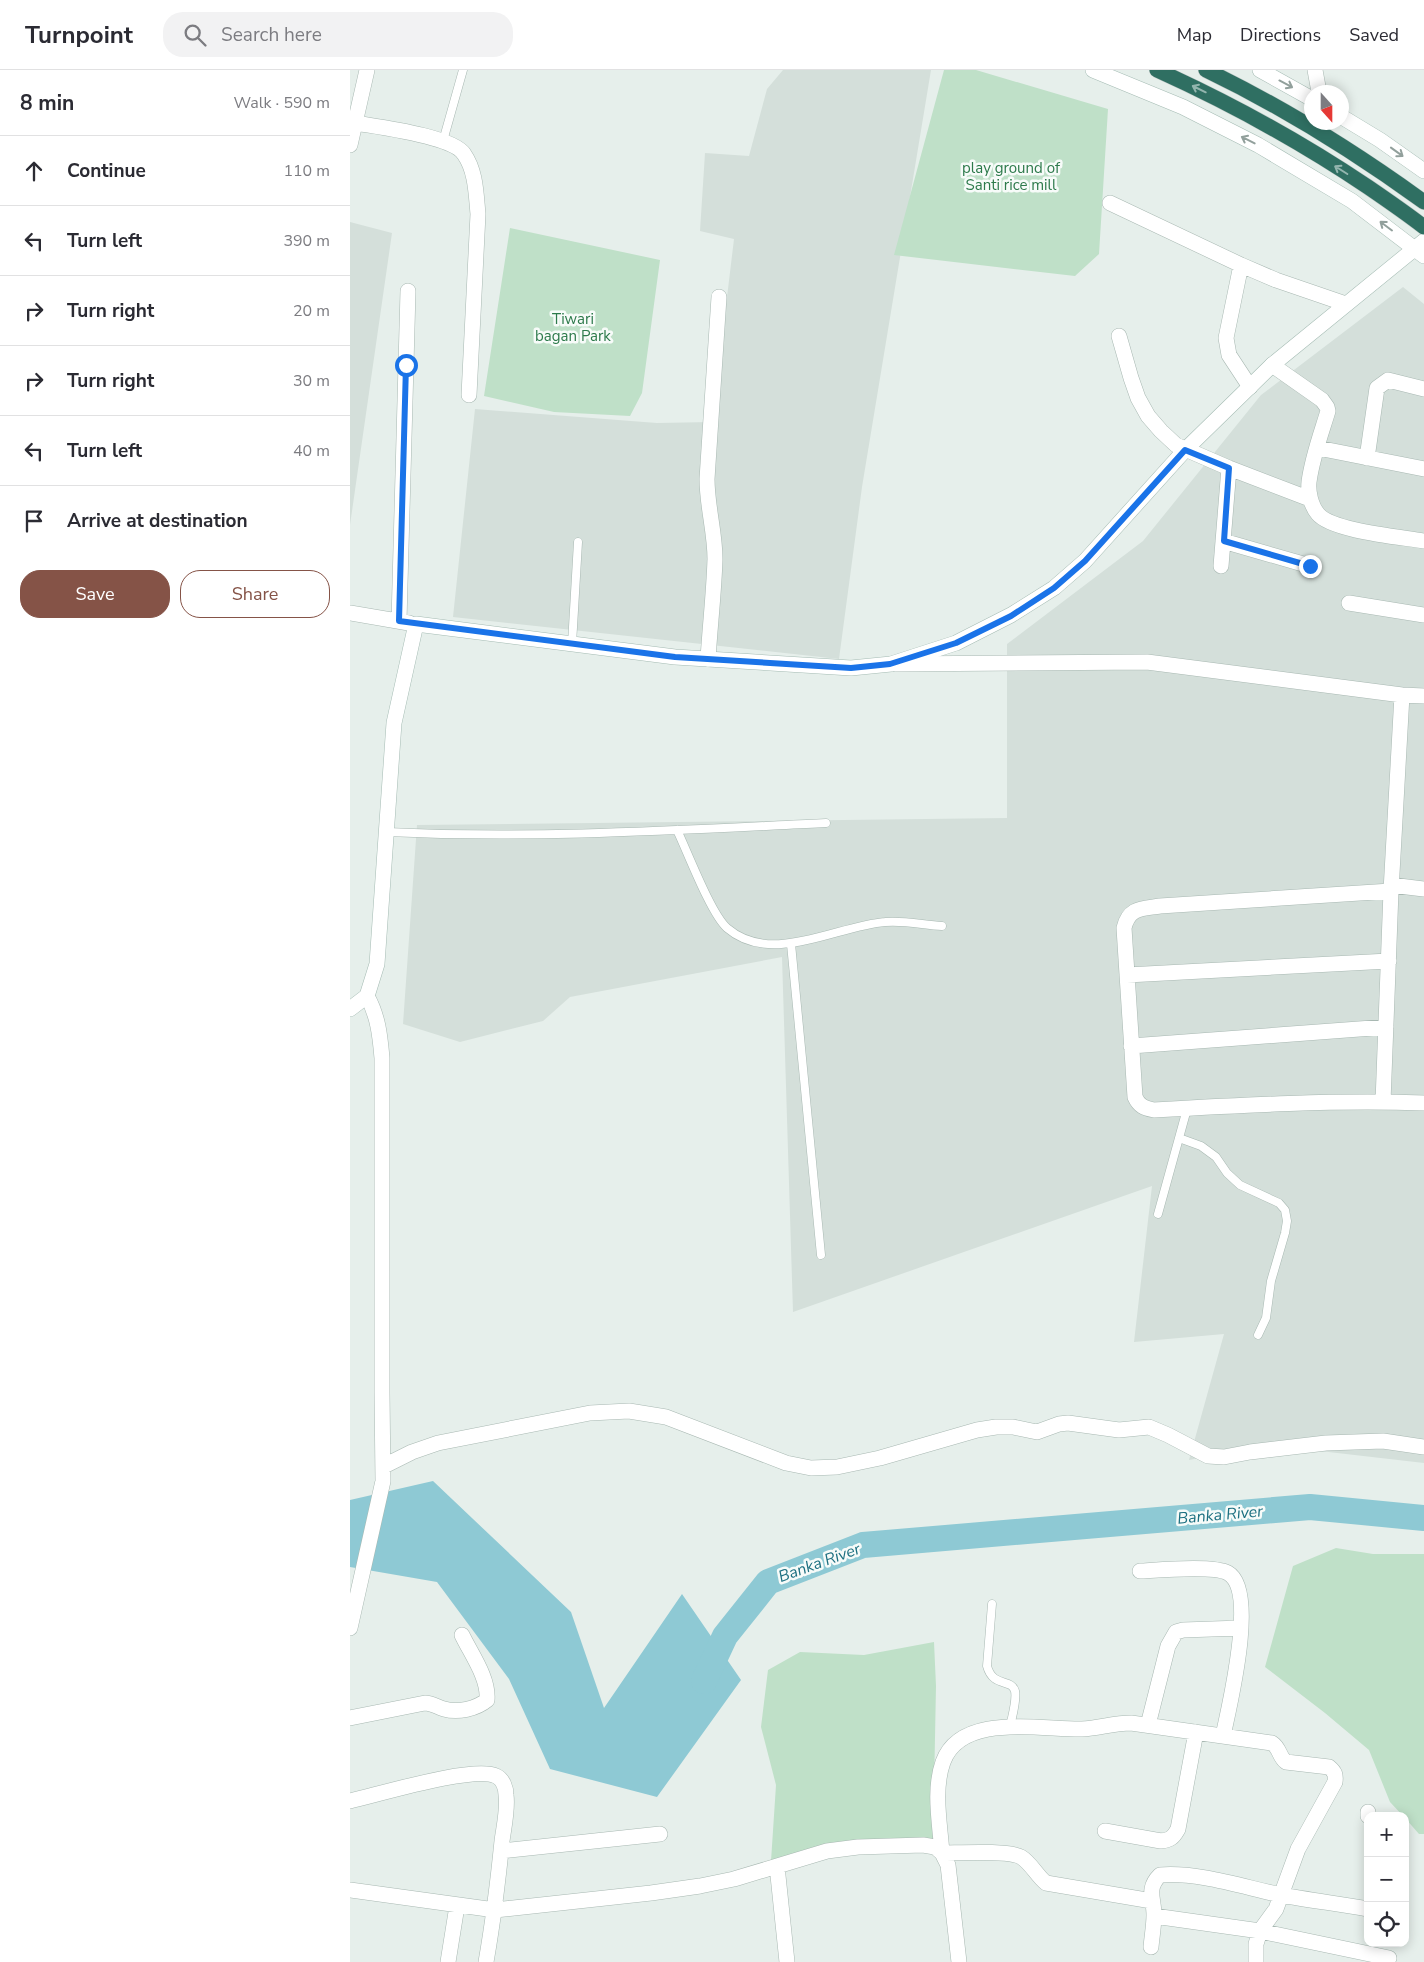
<!DOCTYPE html>
<html lang="en">
<head>
<meta charset="utf-8">
<style>
  body { margin:0; font-family:"Nunito Sans",sans-serif; background:#f2f2f3; color:#2b2b33 }
  .controls { position:absolute; right:15px; bottom:15px; display:grid; overflow:hidden; border-radius:10px; box-shadow:0 2px 12px #0003 }
  .controls button { width:45px; height:45px; display:grid; place-items:center; padding:0; border:0; border-bottom:1px solid #e1e1e2; background:#fff; color:#2b2b33; font:25px sans-serif }
  .compass { position:absolute; left:954px; top:15px; width:45px; height:45px; border-radius:50%; background:#fff; box-shadow:0 2px 12px #0003; rotate:159deg }
  .stop { position:absolute; width:15px; height:15px; margin:-11px; border:4px solid #1a73e8; border-radius:50%; background:#fff }
  .stop.end { background:#1a73e8; border-color:#fff; box-shadow:0 1px 5px #0008 }
  .list { margin:0; padding:0; list-style:none }
  h2 { display:flex; justify-content:space-between; align-items:center; height:65px; margin:0; padding:0 20px; font-size:21px }
  h2 small { font-size:16px; font-weight:400; color:#7c7c81 }
  .list li { display:grid; grid-template-columns:32px 1fr auto; gap:15px; align-items:center; box-sizing:border-box; height:70px; padding:0 20px; border-top:1px solid #e1e1e2 }
  .list b { display:block; font-size:19px; white-space:nowrap }
  .list em { font-size:16px; font-style:normal; color:#7c7c81 }
  .actions { display:flex; gap:10px; padding:15px 20px }
  .actions a { flex:1; padding:11px 0; border:1px solid #855347; border-radius:20px; text-align:center; font-size:18px; color:#855347 }
  .actions .main { background:#855347; color:#fff }
  .icon { flex:none; width:28px; height:28px; fill:none; stroke:currentColor; stroke-width:2; stroke-linecap:round; stroke-linejoin:round }
  .map { position:relative; flex:none; width:1074px; height:1892px; overflow:hidden }
  header { display:flex; align-items:center; gap:30px; box-sizing:border-box; height:70px; padding:0 25px; background:#fff; border-bottom:1px solid #e1e1e2 }
  header strong { font-size:24px }
  nav { display:flex; gap:28px; margin-inline-start:auto; font-size:18px }
  .search { width:350px; height:45px; background:#f2f2f3; display:flex; align-items:center; gap:12px; box-sizing:border-box; padding:0 18px; border-radius:20px; color:#7c7c81; font-size:19px }
  main { display:flex }
  aside { flex:1; background:#fff }
  .map>svg:first-child { display:block }
  .built { fill:#d4dfda }
  .green { fill:#bfe0c8 }
  .water { fill:#8ec9d4 }
  .lines { fill:none; stroke-linecap:round; stroke-linejoin:round }
  .river { stroke:#8ec9d4; stroke-width:26 }
  .lane-casing { stroke:#a8b8b2; stroke-width:9 }
  .street-casing { stroke:#a8b8b2; stroke-width:16 }
  .secondary-casing { stroke:#a4bbb3; stroke-width:16 }
  .highway-casing { stroke:#c2cac8; stroke-width:16 }
  .lane { stroke:#fff; stroke-width:8 }
  .street { stroke:#fff; stroke-width:15 }
  .secondary { stroke:#fff; stroke-width:15 }
  .highway { stroke:#2f6f62; stroke-width:15 }
  .oneway { stroke:#92a09c }
  .oneway2 { stroke:#93b5ae }
  .route { stroke:#1a73e8; stroke-width:6 }
  .labels { text-anchor:middle; stroke-width:5; stroke-linejoin:round; paint-order:stroke }
  .park-label { font-size:15px; fill:#2d7a4b; stroke:#f7fbf9 }
  .water-label { font-size:16px; font-style:italic; fill:#1c6f80; stroke:#f7fbf9 }
</style>
</head>
<body>
<header>
<strong>Turnpoint</strong>
<div class="search"><svg class="icon" aria-label="search" viewBox="0 0 24 24"><circle cx="10" cy="10" r="6"/><path d="M15 15l6 6"/></svg>Search here</div>
<nav><a>Map</a><a>Directions</a><a>Saved</a></nav>
</header>
<main>
<aside>
<h2>8 min<small>Walk · 590 m</small></h2>
<ul class="list">
<li><svg class="icon" aria-label="ahead" viewBox="0 0 24 24"><path d="M12 20V5M6 11l6-6 6 6"/></svg><div><b>Continue</b></div><em>110 m</em></li>
<li><svg class="icon" aria-label="left" viewBox="0 0 24 24"><path d="M17 20v-9H6M10 6l-5 5 5 5"/></svg><div><b>Turn left</b></div><em>390 m</em></li>
<li><svg class="icon" aria-label="right" viewBox="0 0 24 24"><path d="M7 20v-9h11M14 6l5 5-5 5"/></svg><div><b>Turn right</b></div><em>20 m</em></li>
<li><svg class="icon" aria-label="right" viewBox="0 0 24 24"><path d="M7 20v-9h11M14 6l5 5-5 5"/></svg><div><b>Turn right</b></div><em>30 m</em></li>
<li><svg class="icon" aria-label="left" viewBox="0 0 24 24"><path d="M17 20v-9H6M10 6l-5 5 5 5"/></svg><div><b>Turn left</b></div><em>40 m</em></li>
<li><svg class="icon" aria-label="arrive" viewBox="0 0 24 24"><path d="M6 21V4h12l-3 4 3 4H6"/></svg><div><b>Arrive at destination</b></div></li>
</ul>
<div class="actions"><a class="main">Save</a><a>Share</a></div>
</aside>
<div class="map">
<svg width="1074" height="1892" viewBox="0 0 1074 1892">
  <rect width="100%" height="100%" fill="#e6efeb"/>
  <path class="built" d="M433,0H581L512,417L489,589L103,547L125,339L307,353L362,352L384,169L350,161L355,83L399,86L417,19Z
    M0,152L42,163L0,455Z
    M1053,217L1074,234V1393L918,1375L839,1390L874,1264L784,1272L802,1116L443,1242L432,887L220,927L193,951L110,972L53,954L67,755L657,748V574L793,471L911,325Z"/>
  <path class="green" d="M594,0H626L758,39L749,184L725,206L544,185Z
    M160,158L310,190L292,323L280,346L204,342L134,326Z
    M986,1478L1023,1484H1074V1764H1069L1055,1748V1746H1053L1040,1732L1019,1680L975,1643L915,1597L943,1496Z
    M584,1572L586,1616L583,1771L421,1791L426,1715L411,1657L418,1600L450,1582L514,1585Z"/>
  <path class="water" d="M83,1411L221,1542L254,1638L332,1524L391,1610L307,1727L200,1699L159,1609L87,1512L0,1497V1430Z"/>
  <g class="lines">
    <path class="river" d="M354,1611L375,1566L418,1512L513,1475L960,1437L1074,1448"/>
    <defs>
      <path id="lane" d="M93,71L113,0
        M222,574L228,472
        M327,760C338,783 361,844 377,858C421,896 486,856 535,852C553,850 574,855 592,856
        M37,762C183,769 330,760 476,753
        M441,874L471,1185
        M829,1068L851,1076L866,1087L877,1103L890,1115L929,1133L935,1140L937,1151L935,1163L921,1211L916,1248L908,1265
        M808,1144L837,1039
        M642,1534L637,1596C643,1618 661,1608 665,1621C667,1631 662,1646 660,1657"/>
      <path id="street" d="M965,0L969,22
        M5,53C28,57 102,66 114,84C126,101 126,124 128,144L119,325
        M0,75L17,0
        M760,133L891,195L926,210L996,234
        M891,195L876,268L879,285L900,317
        M769,266L781,308L788,328L798,346L811,361L826,375L879,398L960,429
        M922,295L972,330L977,337L978,341C971,364 962,388 959,412C958,422 961,436 968,444C982,461 1051,467 1074,471
        M968,378L1074,399
        M1017,388L1027,318L1038,310L1074,319
        M873,471L960,496
        M871,496L879,398
        M999,533L1074,545
        M0,543L59,553
        M49,551L58,221
        M358,589C360,556 364,522 365,489C365,462 357,436 357,409L369,227
        M545,594L797,592L1052,625L1074,626
        M1041,815L1074,819
        M1041,821L810,836C792,839 779,837 774,858L785,1027C789,1036 794,1038 804,1040C894,1035 984,1030 1074,1033
        M777,905L1039,891
        M781,976L1036,957
        M1033,1032L1041,821L1052,625
        M34,1396L62,1382L88,1373L240,1343L279,1341L316,1347L436,1393L461,1398L487,1397L530,1388L627,1360L646,1357H663L687,1362L709,1354L718,1353L769,1360L799,1357L818,1365L858,1386L874,1387L900,1382L976,1373L1033,1371L1074,1377
        M790,1501C809,1500 864,1495 878,1503C908,1520 879,1637 873,1666
        M0,1558L33,1411L32,1323V988C30,965 28,946 17,926
        M0,1648L75,1633C82,1633 87,1637 94,1639C108,1643 126,1639 137,1630C139,1608 121,1584 112,1565
        M798,1655L818,1576L826,1562L833,1560L891,1558
        M0,1731C27,1725 125,1695 146,1706C153,1709 156,1718 156,1725C158,1739 154,1756 152,1771C148,1811 143,1852 136,1892
        M1018,1742V1746
        M755,1761L811,1771C820,1770 823,1768 828,1759L846,1662
        M151,1781L310,1764
        M427,1796L437,1892
        M0,1820L145,1840L301,1823L350,1816L384,1809L477,1781L508,1777L573,1775L585,1777L592,1783L598,1795L609,1892
        M802,1831L696,1813C687,1806 681,1793 671,1787C659,1780 608,1783 592,1783C590,1754 583,1720 593,1692C611,1642 692,1660 732,1659C749,1658 764,1653 781,1653L922,1673C930,1678 929,1687 936,1692L979,1697C985,1702 986,1705 985,1712L948,1779L926,1839L910,1861L906,1874V1892
        M804,1846L910,1861L1039,1888
        M801,1877C802,1866 804,1855 804,1845C804,1828 796,1819 810,1805C849,1802 893,1817 931,1825C959,1830 989,1834 1018,1839
        M98,1892L107,1836"/>
      <path id="secondary" d="M743,0L833,37L908,75L1002,131L1074,186
        M910,0L962,29
        M992,47L1030,70L1074,101
        M0,939L17,926L27,894L44,653L66,554L325,587L501,598L541,594L606,573L661,545L704,518L735,491L835,380L922,295L1074,171"/>
      <path id="highway" d="M807,0C880,33 951,72 1018,117C1037,130 1056,143 1074,157
        M856,0C933,37 1005,82 1074,132"/>
    </defs>
    <use href="#lane" class="lane-casing"/>
    <use href="#street" class="street-casing"/>
    <use href="#secondary" class="secondary-casing"/>
    <use href="#highway" class="highway-casing"/>
    <use href="#lane" class="lane"/>
    <use href="#street" class="street"/>
    <use href="#secondary" class="secondary"/>
    <use href="#highway" class="highway"/>
  </g>
  <defs><path id="oneway-shaft" d="M-6 0H5M1.5-3L5.5 0L1.5 3" fill="none" stroke-width="1.6" stroke-linecap="round" stroke-linejoin="round" transform="scale(1.25)"/></defs>
  <g class="oneway">
    <use href="#oneway-shaft" transform="translate(936 14) rotate(28)"/>
    <use href="#oneway-shaft" transform="translate(898 70) rotate(-153)"/>
    <use href="#oneway-shaft" transform="translate(1047 82) rotate(36)"/>
    <use href="#oneway-shaft" transform="translate(1036 156) rotate(-143)"/>
  </g>
  <g class="oneway2">
    <use href="#oneway-shaft" transform="translate(849 19) rotate(-154)"/>
    <use href="#oneway-shaft" transform="translate(991 100) rotate(-148)"/>
  </g>
  <g class="lines">
    <path class="route" d="M56,295L49,551L325,587L501,598L540,594L606,573L661,546L704,518L735,491L835,380L879,398L874,471L960,496"/>
  </g>
  <g class="labels">
    <g class="park-label">
      <text x="661" y="103">play ground of<tspan x="661" dy="17">Santi rice mill</tspan></text>
      <text x="223" y="254">Tiwari<tspan x="223" dy="17">bagan Park</tspan></text>
    </g>
    <g class="water-label">
      <text transform="translate(870 1444) rotate(-5)" y="6">Banka River</text>
      <text transform="translate(469 1492) rotate(-20)" y="6">Banka River</text>
    </g>
  </g>
</svg>
<div class="controls">
<button>+</button>
<button>−</button>
<button><svg class="icon" aria-label="locate" viewBox="0 0 24 24"><circle cx="12" cy="12" r="6"/><path d="M12 2v4M12 18v4M2 12h4M18 12h4"/></svg></button>
</div>
<svg class="compass" viewBox="-18 -18 36 36"><path d="M0-13l5 13h-10z" fill="#e53935"/><path d="M0 13l5-13h-10z" fill="#7c7c81"/></svg>
<div class="stop" style="left:56px;top:295px"></div>
<div class="stop end" style="left:960px;top:496px"></div>
</div>
</main>
</body>
</html>
